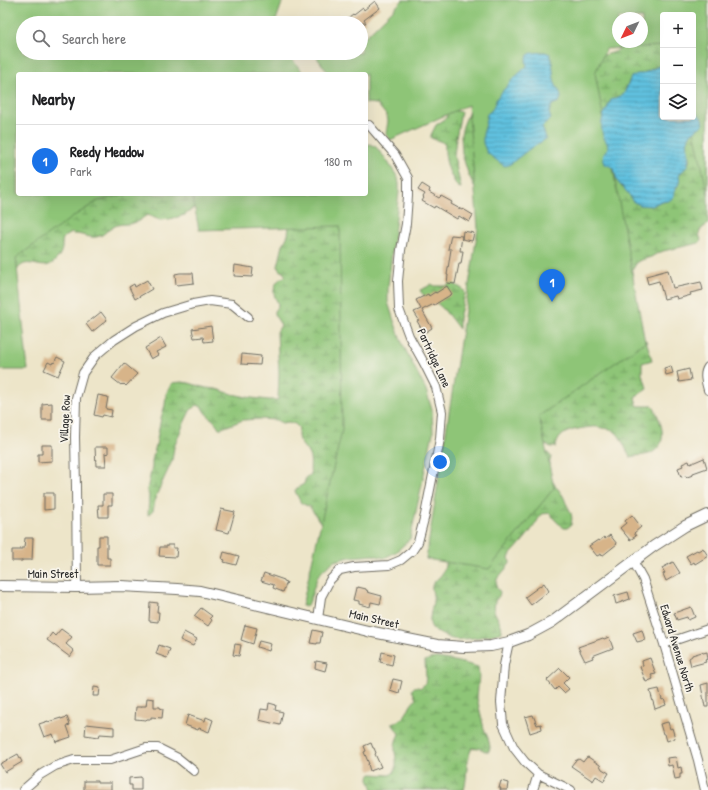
<!DOCTYPE html>
<html lang="en">
<head>
<meta charset="utf-8">
<style>
  body { margin:0; font-family:"Patrick Hand",sans-serif; background:#f6f6f6; color:#202124 }
  .controls { position:absolute; right:12px; top:12px; display:grid; overflow:hidden; border-radius:4px; box-shadow:0 4px 16px #0002 }
  .controls button { width:36px; height:36px; display:grid; place-items:center; padding:0; border:0; border-bottom:1px solid #e0e0e0; background:#fff; color:#202124; font:20px sans-serif }
  .compass { position:absolute; left:612px; top:12px; width:36px; height:36px; border-radius:50%; background:#fff; box-shadow:0 4px 16px #0002; rotate:227deg }
  .you { position:absolute; left:440px; top:462px; width:14px; height:14px; margin:-10px; border:3px solid #fff; border-radius:50%; background:#1a73e8; box-shadow:0 0 0 6px #1a73e833 }
  .badge { display:grid; place-items:center; width:26px; height:26px; border-radius:50%; background:#1a73e8; color:#fff; font-size:13px; font-weight:700 }
  .pin { position:absolute; translate:-50% -33px; filter:drop-shadow(0 1px 2px #0008) }
  .pin::after { content:''; position:absolute; top:21px; width:14px; height:12px; background:inherit; clip-path:polygon(0 0,100% 0,50% 100%) }
  .list { margin:0; padding:0; list-style:none }
  h2 { display:flex; justify-content:space-between; align-items:center; height:52px; margin:0; padding:0 16px; font-size:17px }
  h2 small { font-size:13px; font-weight:400; color:#757577 }
  .list li { display:grid; grid-template-columns:26px 1fr auto; gap:12px; align-items:center; box-sizing:border-box; height:72px; padding:0 16px; border-top:1px solid #e0e0e0 }
  .list b { display:block; font-size:15px; white-space:nowrap }
  .list p { margin:0; font-size:13px; white-space:nowrap; color:#757577 }
  .list em { font-size:13px; font-style:normal; color:#757577 }
  .icon { flex:none; width:22px; height:22px; fill:none; stroke:currentColor; stroke-width:2; stroke-linecap:round; stroke-linejoin:round }
  .map { position:relative; flex:none; width:708px; height:790px; overflow:hidden }
  .search { position:absolute; background:#fff; box-shadow:0 4px 16px #0002; left:16px; top:16px; width:352px; height:44px; display:flex; align-items:center; gap:10px; box-sizing:border-box; padding:0 14px; border-radius:22px; color:#757577; font-size:15px }
  .panel { position:absolute; background:#fff; box-shadow:0 4px 16px #0002; left:16px; top:72px; width:352px; height:124px; border-radius:4px }
  .map>svg:first-child { display:block }
  .wetland { fill:url(#wetland-marsh); stroke:#5c7851 }
  .park { fill:#8ec577; stroke:#5c7851; fill-rule:evenodd }
  .water { fill:url(#water-rules); stroke:#467685 }
  .building { fill:#d7b489 }
  .lines { fill:none; stroke-linecap:round; stroke-linejoin:round }
  .minor-casing { stroke:#6f6c62; stroke-width:10 }
  .tertiary-casing { stroke:#6f6c62; stroke-width:12 }
  .minor { stroke:#fff; stroke-width:8 }
  .tertiary { stroke:#fff; stroke-width:10 }
  .labels { text-anchor:middle; stroke-width:3.5; stroke-linejoin:round; paint-order:stroke }
  .street-label { font-size:12px; fill:#2b2b2b; stroke:#f7f3e8 }
</style>
</head>
<body>
<div class="map">
<svg width="708" height="790" viewBox="0 0 708 790">
  <defs>
    <pattern id="wetland-marsh" width="20" height="14" patternUnits="userSpaceOnUse"><rect width="20" height="14" fill="#8ec577"/><path d="M1 5h8M5 5V1M11 12h8M15 12V8" fill="none" stroke="#74a062"/></pattern>
    <pattern id="water-rules" width="6" height="5" patternUnits="userSpaceOnUse"><rect width="6" height="5" fill="#60c1df"/><path d="M0 2.5h6" fill="none" stroke="#4f9db5"/></pattern>
  </defs>
  <rect width="100%" height="100%" fill="#f7f3e8"/>
  <filter id="ink" filterUnits="userSpaceOnUse"><feTurbulence type="fractalNoise" baseFrequency=".025" numOctaves="2"/><feDisplacementMap in="SourceGraphic" scale="8" xChannelSelector="R" yChannelSelector="G"/><feConvolveMatrix kernelMatrix="1 2 1 2 8 2 1 2 1" color-interpolation-filters="sRGB"/></filter>
  <filter id="wash" filterUnits="userSpaceOnUse"><feTurbulence type="fractalNoise" baseFrequency=".012" numOctaves="4" result="noise"/><feDisplacementMap in="SourceGraphic" scale="16" xChannelSelector="R" yChannelSelector="G"/><feGaussianBlur stdDeviation="0.9" result="paint"/><feColorMatrix in="noise" values="0 0 0 0 0 0 0 0 0 0 0 0 0 0 0 0 0 1.4 0 .05"/><feComposite in="paint" operator="in"/></filter>
  <g filter="url(#wash)">
    <rect width="100%" height="100%" fill="#ede5c9"/>
    <path class="wetland" d="M0,0L23,23V53L18,74V194H366L369,149L365,333L322,525L310,507L301,503L295,491L297,488L304,484L306,477L310,476L311,474C309,468 312,461 309,455C304,444 295,443 299,428L295,424L289,422L282,423L276,420L260,419L243,420L222,428H219C215,419 205,416 202,407L197,405L194,407L190,411L184,423L174,447L172,461L156,496L153,511L150,514L148,515L149,495L147,490L152,467V461L156,445L161,418L165,405L166,394L172,383L182,382L189,383L206,388L216,389L232,394L252,398L269,400H278L279,374L277,332L281,325L274,314V311L278,306C278,302 276,300 275,297C272,290 276,282 281,278H283L286,276L283,272L279,270L278,266L280,258L283,245L288,235L289,226L196,206L185,215L170,219L160,220L147,215C142,218 139,222 133,223C127,225 121,223 115,226C110,228 106,232 102,235C93,240 85,235 77,234C72,234 76,235 71,233C69,234 65,236 63,238C62,241 62,245 62,248C61,255 56,262 49,265C38,269 23,255 16,273Z
      M708,0V224L700,230L699,234L701,240L699,243L663,251L656,254L651,257L638,261L634,267L632,272L641,340H646L652,360L642,363V375L645,381L647,389L635,397L637,405L639,406H653C661,421 671,445 649,454C643,456 637,455 630,457C629,453 627,452 626,449C622,442 621,436 614,431C610,428 607,429 602,428C596,426 591,427 584,428C572,430 558,432 556,447H551L544,444L481,302L478,190L474,186L468,173L462,154L461,134L463,126L469,111L601,56L612,53L624,47L663,36V64L642,74H637L630,79L625,91L624,94L611,100L606,111L610,167L614,168L616,178L620,185L640,205L652,206L661,201L665,202C670,197 676,192 678,185C679,182 678,178 679,175C679,170 690,168 690,157C690,156 689,155 689,154C686,144 686,138 694,131L693,15Z
      M452,110L461,112L456,138L454,156L461,188L458,187C449,175 444,159 445,145L442,142L431,138V135L436,125L445,119L448,114Z
      M451,282L464,290L465,294L459,318V329C451,319 445,309 435,302C430,298 423,297 420,290L427,287L431,284L435,286H446Z
      M535,452C542,452 548,450 551,457C550,462 548,467 549,472C551,482 558,488 563,496C565,499 565,502 567,505C571,513 573,515 571,525L567,528H564L556,521L550,513L541,514C533,530 523,541 511,554L509,558L510,563L508,566L497,579L496,587L500,592L499,596L495,601L494,611L501,625L502,632C495,635 460,641 453,639C450,639 433,631 432,628C426,620 435,604 433,595C432,589 431,589 433,583C437,579 442,576 444,570C445,566 445,564 446,560Z
      M437,658C451,660 464,663 478,667L479,675L477,698L484,729L488,738L490,747L489,751C482,752 481,746 472,748C465,761 468,777 464,790H373C372,784 366,778 371,774L389,775C401,772 394,755 395,747C395,742 397,738 399,734L396,729L393,725V723C403,719 405,716 410,707C411,704 414,702 416,699L412,690C414,686 416,686 420,688L425,684L426,677L425,661L430,659Z"/>
    <path class="park" d="M0,0H283L275,23H23V53H287L304,74H18V194H122L118,196L98,201L74,216L16,258L28,370H0Z
      M403,0H708V195L691,117H693V15H663V46L606,49L595,73L645,342L539,416L554,488L489,569L426,559L478,228L468,105L390,140L386,134L388,121L387,116L377,104L366,103V74H329L318,59L317,53H361V41ZM618,18H642V42H618Z
      M371,144L376,147L386,159L398,178L399,184V192L388,287V302L394,321L403,345L426,390L432,410L433,433L410,539L396,552L384,558L374,555L350,557L334,561L323,570L317,578L309,603L306,606H302L342,430L340,226L199,230L192,194H366V145Z"/>
    <path class="water" d="M545,52L550,54C554,64 552,73 555,83C557,89 561,91 561,98L559,102L552,105L549,113L551,119L542,127C543,131 546,135 546,139L528,150L509,165L505,166L503,165L487,153L483,143V134L486,124L485,123L487,114L492,110L497,98L501,93L513,79L527,66L526,61L528,55L532,53Z
      M663,64V117H693V114C700,112 702,118 703,124C699,129 692,131 689,137C684,146 692,156 687,166C686,169 681,171 679,175C682,187 673,187 674,196C671,201 666,202 661,201L652,206L640,205L632,201L630,196L622,186L620,185L617,181L614,168L605,164C600,152 607,155 608,147C608,143 604,139 603,136C601,128 601,121 604,114C605,112 606,111 607,109C608,106 609,103 611,100L624,94L631,77L637,74H642Z"/>
    <g id="blocks">
      <path class="building" d="M375,1L380,8L364,20L366,23H341L353,14L354,15L363,8L364,10Z
        M422,184L430,189L429,192L439,198L441,196L452,202L451,204L462,210L463,209L473,215L469,222L459,216L457,219L435,206L434,208L422,201L424,198L423,197L425,194L418,190Z
        M463,231L474,233L472,241L462,239Z
        M451,235L462,236L460,251H463L461,264H459L455,284L447,283L448,275H447L451,249H448Z
        M235,265L253,268L252,277L234,276Z
        M668,270L673,288L701,282L703,290L690,293L691,295L677,299L676,296L664,299L659,281L648,284L646,276Z
        M180,273H193L194,283L176,285L175,274Z
        M147,280L152,289L135,299L129,287L134,284L135,287Z
        M447,286L452,294L434,305V304L422,310L432,328L424,333L417,321L419,320L414,312L421,309L416,300L428,294L429,296L435,292L436,293Z
        M101,312L107,320L92,332L86,324Z
        M211,326L213,341L204,342L203,337L194,338L192,329Z
        M161,338L166,347L156,352L158,355L151,359L145,348Z
        M242,354L261,356L260,365L241,364Z
        M57,357L65,361L58,376L44,370L48,362L52,364L53,362L54,363Z
        M124,363L137,374L126,386L124,384L123,385L122,384L121,385L112,378Z
        M671,366L673,373L666,375L664,368Z
        M689,369L691,380L679,382L677,372Z
        M98,395L108,397L106,409L112,410L111,417L103,415L102,417L94,415Z
        M52,403V420H42V404Z
        M42,445H52V461L38,462V454H42Z
        M95,447H108V454L105,453L106,466H96Z
        M704,458L707,468L693,473V475L687,477L686,476L681,477L678,468L683,466L682,464L689,461L690,464Z
        M44,493H54V509L44,510Z
        M103,494H112V505H108V517H99L98,505H103Z
        M221,509L235,512L229,533L216,530Z
        M632,515L641,527L634,533L636,536L630,540L620,528L626,523L625,521Z
        M610,535L617,544L602,556L601,554L597,556L589,546L598,540L599,541L604,537L605,539Z
        M99,536H107V558H110V565H97V546H99Z
        M25,538H33L32,560H22V561H12V550H21V548H24Z
        M167,545H173V548H177L176,557L159,556L160,547H167Z
        M703,548L708,556L695,564L694,562L691,564L686,556L697,550L698,551Z
        M224,552L239,556L236,565L224,562L225,560L222,559Z
        M673,562L680,573L666,581L663,574L665,573L662,568Z
        M264,573L284,580V581L287,582L283,592L273,588L274,585L261,581Z
        M544,583L549,591L531,605L525,597Z
        M358,587L366,589V590L368,591L367,592L382,596L380,604L371,602L370,607L359,604V601L353,600L356,588H358Z
        M628,592L630,599L616,604L614,596Z
        M150,602L158,603L157,612H159L158,622L149,621Z
        M691,607L695,617L688,620L687,617L677,620L674,613Z
        M201,608L212,616L210,618L212,620L208,626L194,616Z
        M245,625L257,628L253,644L241,640Z
        M61,629L72,637L66,644L74,651L70,657L47,640L52,633L55,636Z
        M313,630L322,632L320,643H317V644L310,643Z
        M642,630L645,640L637,642L633,633Z
        M184,632L197,639L193,646L180,640Z
        M609,637L613,648L592,656L593,658L585,661L578,647L603,638L604,639Z
        M259,641L271,644L269,651L257,647Z
        M235,644L241,645L239,656L233,655Z
        M159,645L170,649L167,658L156,654Z
        M382,652L394,655L392,665L380,662Z
        M702,652L703,653L707,652L708,659L705,660L706,662L691,666L689,658L692,656V655Z
        M650,658L656,674L651,675L653,679L646,682L640,667L643,666L642,661Z
        M316,661L327,663L325,671L315,668Z
        M560,668L569,677L563,683L569,689L564,693L558,687L555,690L547,680Z
        M393,679L402,681L399,693L390,690Z
        M708,683V707H705L701,685Z
        M94,687L100,688L99,696H93Z
        M659,689L662,700L664,699L666,705L655,709L650,691Z
        M147,698L154,699V707H160V708L163,709L162,718L151,717V719H147L146,720L135,719L136,707H141V706H146Z
        M269,703L276,705L275,710L283,712L280,725L259,720L261,709L268,710Z
        M188,715L205,721L206,717L213,720L209,732L199,728L198,730L185,725Z
        M533,715L537,725L541,724L542,729L530,733L525,717Z
        M67,717L70,725L67,726L71,737L56,742L53,734L44,737L39,724L48,721V722L61,718V719Z
        M668,722L670,729L672,728L675,738L667,741L665,734H663L660,724Z
        M86,724L114,727V735L100,734L99,737L85,735Z
        M371,743L373,748H374L376,753L375,754L381,767L370,771L368,764H369L364,752L366,751L364,746Z
        M18,754L22,762L5,772L0,764Z
        M588,757L600,765L602,769L609,773L604,781L596,776L593,781L571,766L575,761L579,759L583,762L586,758Z
        M676,757L678,768L681,767L682,774H680V778L675,779L672,765L668,766L667,758Z
        M141,777V790H132V785H129V778Z
        M84,781H97V783H111V790H84Z
        M501,781L508,783L507,790H500L501,788H499Z"/>
    </g>
  </g>
  <g filter="url(#ink)">
    <use href="#blocks" fill-opacity="0" stroke="#6f6c62" stroke-width="1"/>
    <g class="lines">
      <defs>
        <path id="minor" d="M708,367C703,374 706,382 708,390
          M633,561L643,579L664,644L698,760L705,790
          M77,587L76,487L75,437L76,398L83,373L95,356L114,340L136,326L163,313L193,304L210,301L232,304L248,317
          M318,619L321,597L330,580L340,570L354,567L389,565L401,560L412,551L418,542L425,515L440,439L442,412L436,387L424,363L409,336L399,309L398,281L401,250L406,224L408,196V178L395,155L369,125
          M509,642L504,665L501,702L503,724L514,748L525,762L538,774L571,790
          M664,644L708,629
          M23,790L40,775L55,766L74,760H110L146,748H158L178,758L194,771
          M533,790L538,774"/>
        <path id="tertiary" d="M0,586L77,587L121,586L177,589L200,591L368,631L437,645L464,647L491,646L509,642L528,635L552,622L654,546L685,526L708,515"/>
      </defs>
      <use href="#minor" class="minor-casing"/>
      <use href="#tertiary" class="tertiary-casing"/>
      <use href="#minor" class="minor"/>
      <use href="#tertiary" class="tertiary"/>
    </g>
  </g>
  <g class="labels">
    <g class="street-label">
      <text transform="translate(434 358) rotate(65)" y="4">Partridge Lane</text>
      <text transform="translate(65 419) rotate(-87)" y="4">Village Row</text>
      <text x="53" y="578">Main Street</text>
      <text transform="translate(374 619) rotate(13)" y="4">Main Street</text>
      <text transform="translate(677 648) rotate(73)" y="4">Edward Avenue North</text>
    </g>
  </g>
</svg>
<div class="controls">
<button>+</button>
<button>−</button>
<button><svg class="icon" aria-label="layers" viewBox="0 0 24 24"><path d="M12 4l9 5-9 5-9-5zM3 14l9 5 9-5"/></svg></button>
</div>
<svg class="compass" viewBox="-18 -18 36 36"><path d="M0-13l5 13h-10z" fill="#e53935"/><path d="M0 13l5-13h-10z" fill="#757577"/></svg>
<div class="you"></div>
<div class="pin badge" style="left:552px;top:302px">1</div>
<div class="search"><svg class="icon" aria-label="search" viewBox="0 0 24 24"><circle cx="10" cy="10" r="6"/><path d="M15 15l6 6"/></svg>Search here</div>
<section class="panel">
<h2>Nearby<small></small></h2>
<ul class="list">
<li><span class="badge">1</span><div><b>Reedy Meadow</b><p>Park</p></div><em>180 m</em></li>
</ul>
</section>
</div>
</body>
</html>
